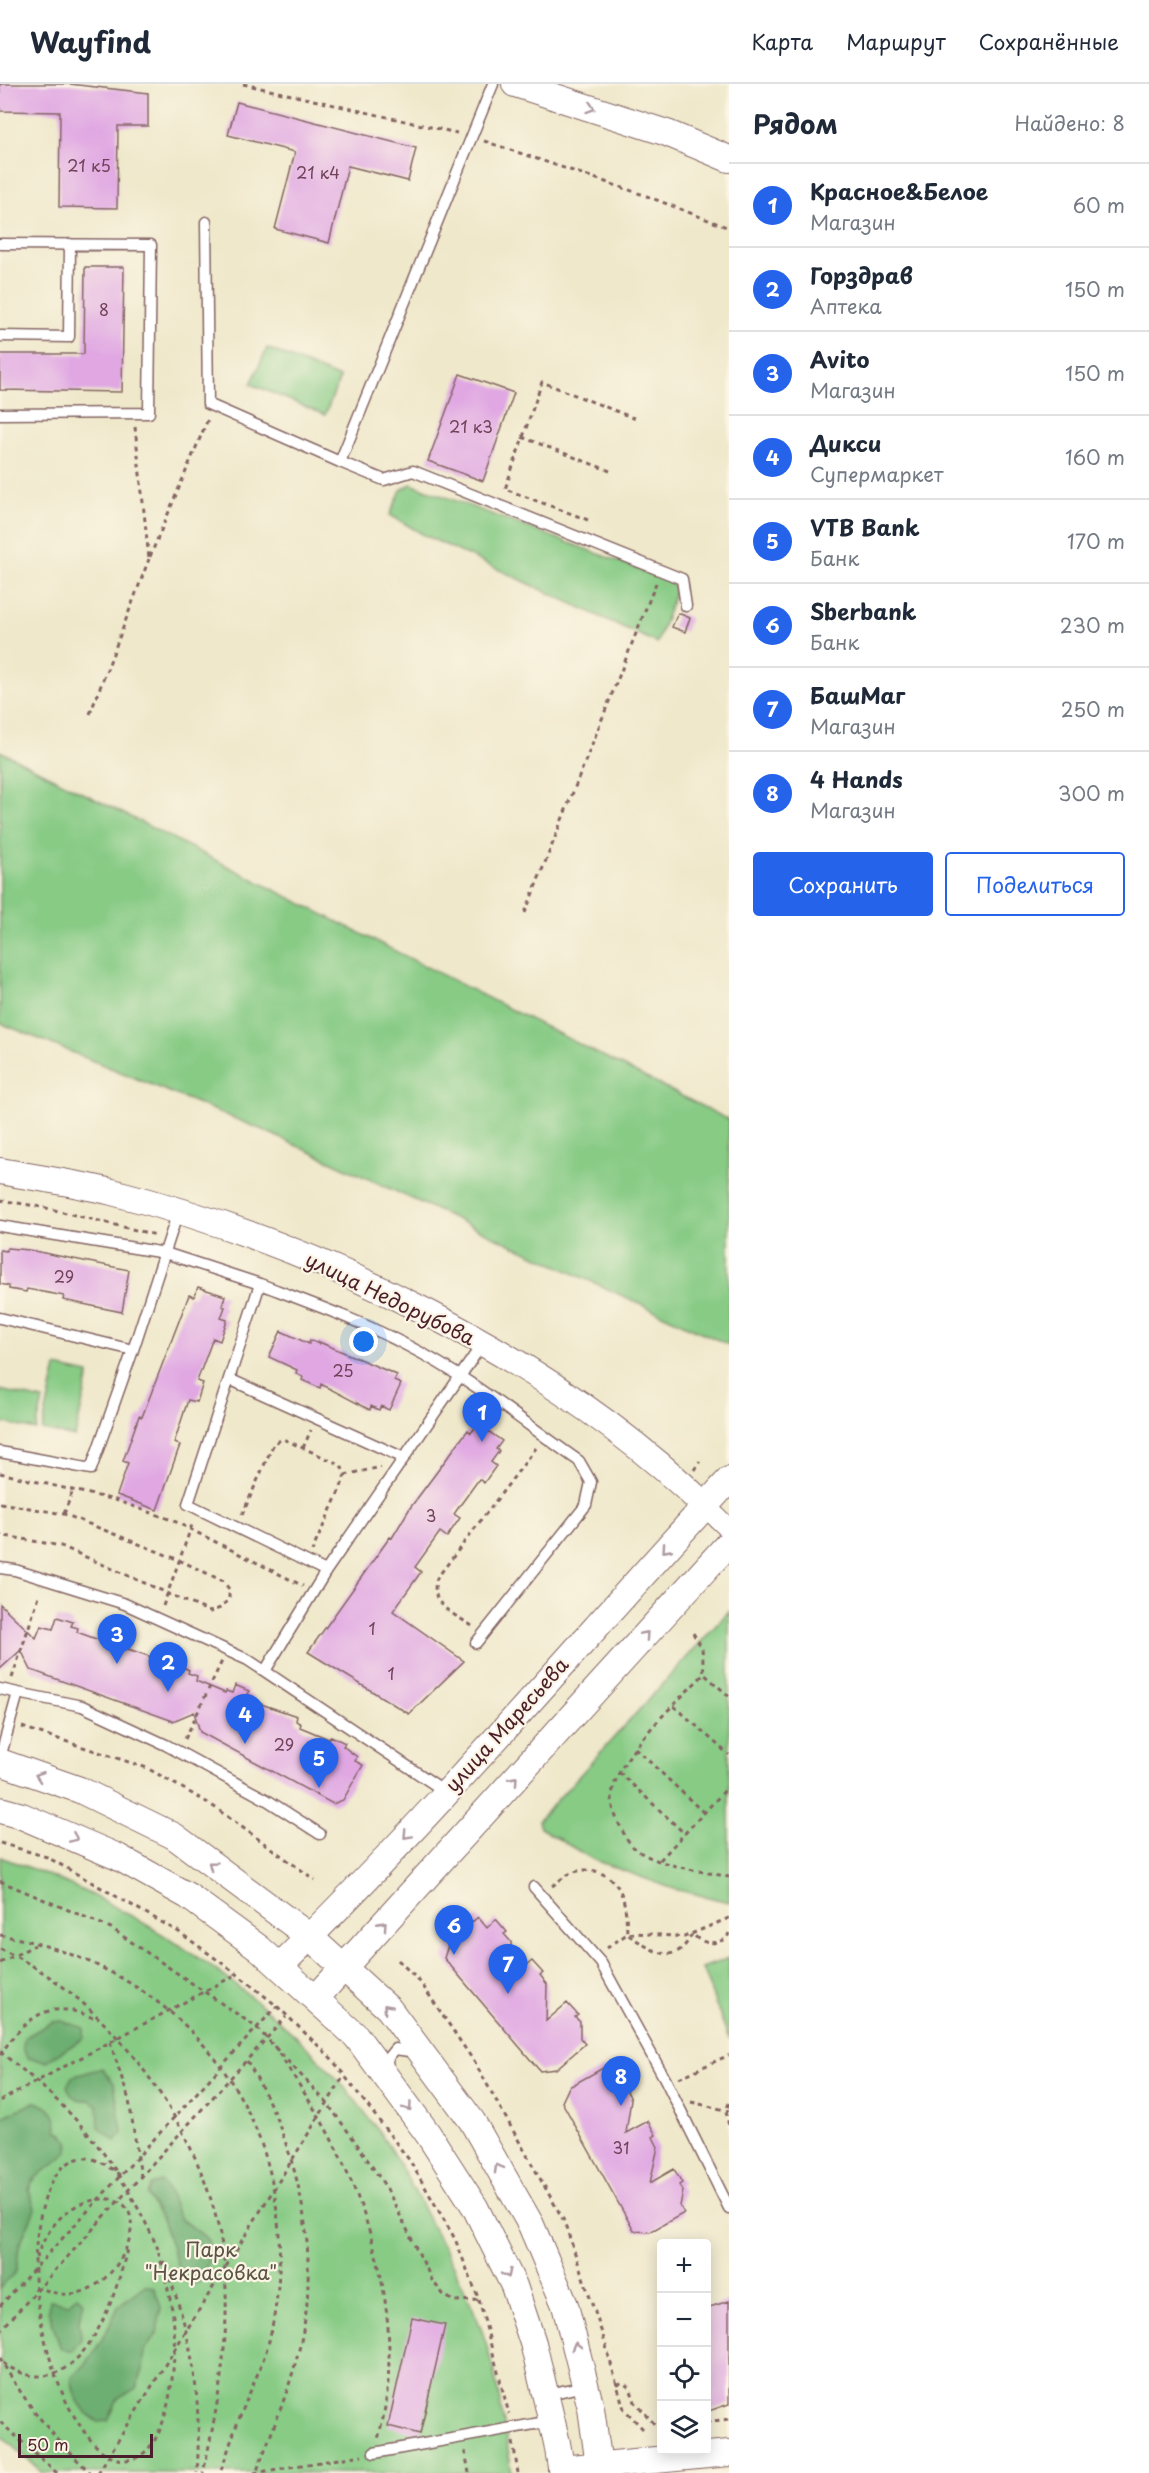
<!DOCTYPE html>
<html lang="ru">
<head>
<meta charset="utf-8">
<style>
  body { margin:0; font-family:"Playpen Sans",sans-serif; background:#f6f6f7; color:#1f2937 }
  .controls { position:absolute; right:18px; bottom:18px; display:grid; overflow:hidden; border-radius:6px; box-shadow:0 3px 15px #0003 }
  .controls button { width:54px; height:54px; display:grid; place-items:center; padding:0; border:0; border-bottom:2px solid #e0e1e3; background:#fff; color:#1f2937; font:30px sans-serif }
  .scale { position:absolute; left:18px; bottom:15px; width:135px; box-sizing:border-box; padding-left:6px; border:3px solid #4a1f2b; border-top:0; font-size:16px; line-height:21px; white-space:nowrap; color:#4a1f2b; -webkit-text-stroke:4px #fcf5e5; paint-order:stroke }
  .you { position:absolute; left:364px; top:1258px; width:21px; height:21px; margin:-15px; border:4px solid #fff; border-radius:50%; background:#1a73e8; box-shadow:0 0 0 9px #1a73e833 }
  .badge { display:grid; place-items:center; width:39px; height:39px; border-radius:50%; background:#2563eb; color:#fff; font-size:20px; font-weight:700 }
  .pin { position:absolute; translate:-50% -50px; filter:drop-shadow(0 2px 3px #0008) }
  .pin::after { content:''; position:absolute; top:32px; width:21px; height:18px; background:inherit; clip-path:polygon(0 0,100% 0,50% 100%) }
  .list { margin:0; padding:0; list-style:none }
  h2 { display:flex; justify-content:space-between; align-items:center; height:78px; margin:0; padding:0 24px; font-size:26px }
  h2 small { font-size:20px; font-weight:400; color:#747a83 }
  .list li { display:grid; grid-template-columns:39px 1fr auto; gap:18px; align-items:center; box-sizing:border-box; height:84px; padding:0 24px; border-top:2px solid #e0e1e3 }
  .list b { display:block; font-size:22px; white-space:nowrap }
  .list p { margin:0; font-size:20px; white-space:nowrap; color:#747a83 }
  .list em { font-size:20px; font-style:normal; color:#747a83 }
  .actions { display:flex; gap:12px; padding:18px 24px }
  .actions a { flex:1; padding:14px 0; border:2px solid #2563eb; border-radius:6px; text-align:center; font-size:21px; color:#2563eb }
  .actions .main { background:#2563eb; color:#fff }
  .icon { flex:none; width:33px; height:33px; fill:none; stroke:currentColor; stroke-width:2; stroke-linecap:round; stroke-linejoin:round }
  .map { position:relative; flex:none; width:729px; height:2389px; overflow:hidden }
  header { display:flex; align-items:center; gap:36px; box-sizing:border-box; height:84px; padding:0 30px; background:#fff; border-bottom:2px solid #e0e1e3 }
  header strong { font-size:28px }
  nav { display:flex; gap:33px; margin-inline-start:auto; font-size:21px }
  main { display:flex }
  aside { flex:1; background:#fff }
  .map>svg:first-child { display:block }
  .green { fill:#87cb85; stroke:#687558; stroke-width:1.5 }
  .forest { fill:#6daf72; stroke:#5c674e; stroke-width:1.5 }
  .building { fill:#e0a7e3 }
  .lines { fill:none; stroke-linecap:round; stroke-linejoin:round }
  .service-casing { stroke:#846563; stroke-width:13 }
  .minor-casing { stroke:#846563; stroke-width:22 }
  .tertiary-casing { stroke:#846563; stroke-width:28 }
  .path { stroke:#846563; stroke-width:3; stroke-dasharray:4.5 4.5; stroke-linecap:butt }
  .service { stroke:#fff; stroke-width:10 }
  .minor { stroke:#fff; stroke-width:20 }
  .tertiary { stroke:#fff; stroke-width:26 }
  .oneway { stroke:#ae9aa0 }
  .labels { text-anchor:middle; stroke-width:4.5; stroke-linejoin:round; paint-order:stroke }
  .number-label { font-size:16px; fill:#704159 }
  .street-label { font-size:20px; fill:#4a1f2b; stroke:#fcf5e5 }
  .park-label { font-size:20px; fill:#5c5346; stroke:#fcf5e5 }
</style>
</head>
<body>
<header>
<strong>Wayfind</strong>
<nav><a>Карта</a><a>Маршрут</a><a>Сохранённые</a></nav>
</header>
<main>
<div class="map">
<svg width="729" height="2389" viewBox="0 0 729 2389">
  <rect width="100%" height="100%" fill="#fcf5e5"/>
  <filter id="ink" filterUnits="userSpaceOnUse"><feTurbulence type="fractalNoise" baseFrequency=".0167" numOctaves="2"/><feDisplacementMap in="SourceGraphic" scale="12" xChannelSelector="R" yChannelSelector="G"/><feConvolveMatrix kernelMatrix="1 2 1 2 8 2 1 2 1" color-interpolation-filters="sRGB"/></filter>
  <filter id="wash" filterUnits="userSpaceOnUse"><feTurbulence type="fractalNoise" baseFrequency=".008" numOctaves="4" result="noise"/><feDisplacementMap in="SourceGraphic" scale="24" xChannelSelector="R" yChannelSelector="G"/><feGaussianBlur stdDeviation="1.35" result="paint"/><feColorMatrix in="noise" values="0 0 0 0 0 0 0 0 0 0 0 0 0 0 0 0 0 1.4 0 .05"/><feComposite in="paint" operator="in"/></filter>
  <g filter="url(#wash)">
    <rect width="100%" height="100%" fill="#efe8cb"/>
    <path class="green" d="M267,264L340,294L325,331L251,300Z
      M411,400L666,495L674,502V511L657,559L424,451L390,431L401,406Z
      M0,667L729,1036V1261L265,1047L0,939Z
      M56,1283L89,1290L75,1353L42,1346Z
      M0,1306L43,1316L36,1346L0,1338Z
      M729,1527V1818L674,1805L594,1776L540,1744L538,1737Z
      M0,1773C141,1821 287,1921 375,2042C396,2071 413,2104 429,2136C448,2172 468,2209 482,2247C498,2292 504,2342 512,2389H43L0,2350Z
      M729,1874V1955L702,1884Z"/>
    <path class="forest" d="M62,1937L84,1944V1954L47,1977L27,1974L23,1964L24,1954L52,1938Z
      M102,1984L114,1999L122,2048L116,2057L99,2043L98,2022L90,2016C77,2017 72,2014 67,2002L72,1993Z
      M35,2018C50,2022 57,2030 57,2046C90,2067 44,2082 33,2097C31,2099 31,2102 29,2105L35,2125L19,2162L16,2187L0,2205V2034Z
      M161,2098C174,2110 171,2119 179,2132C186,2143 201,2146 209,2158L205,2167L209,2177L199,2198L189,2200L181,2192L163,2138L147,2111L151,2101Z
      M145,2201L154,2204L161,2223L157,2250L145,2266L143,2286L136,2304L118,2315L108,2337L98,2338C82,2326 72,2313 72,2293L87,2279L105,2251L119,2221Z
      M77,2212L84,2218C83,2224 79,2232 79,2238C80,2254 86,2252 72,2266L61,2265L48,2226L50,2216L69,2220Z"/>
    <g id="blocks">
      <path class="building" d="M0,0H69L148,9V42H118L117,124L59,123L60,28L0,27Z
        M237,18L416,64L408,97L348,82L329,159L275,145L295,68L228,51Z
        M85,183H124L122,308L0,306V270H84Z
        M460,290L514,309L483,397L428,377Z
        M678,529L690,534L685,548L672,543Z
        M7,1164L29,1166L129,1186L122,1228L63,1216L64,1212L54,1210L27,1205L26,1208L9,1205V1202L0,1200V1166L6,1167Z
        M198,1203L225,1212L222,1222L225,1223L221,1234L227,1236L220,1257L213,1254L197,1297L203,1299L197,1318L188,1316L174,1359L180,1361L157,1426L117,1411L128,1379L123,1377L139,1332L142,1333L189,1211L194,1213Z
        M281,1247L309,1260L310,1256L319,1260V1258L397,1291L394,1297L401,1300L389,1326L381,1322L379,1326L371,1322L370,1326L321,1300L320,1304L302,1296L303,1293L296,1289L297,1286L269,1273Z
        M478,1340L502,1357L496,1365L499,1367L491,1378L496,1382L484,1399L479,1395L461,1420L454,1430L460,1434L447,1453L440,1448L415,1483L421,1488L393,1527L464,1577L409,1630L308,1568L390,1453L392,1454L410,1424L468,1346L471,1349Z
        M0,1520L36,1554L41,1542L53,1545L57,1533L73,1538L71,1542L78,1544L77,1548L107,1559L110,1550L123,1555L122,1559L129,1562L128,1565L160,1576L162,1568L177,1573L175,1579L189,1586L188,1589L197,1592L196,1597L225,1609L226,1607L232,1609L235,1601L249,1607L247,1610L254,1613L252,1617L297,1632L296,1637L301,1640L300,1643L329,1655L331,1652L345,1659L343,1662L357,1673L355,1677L363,1681L343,1716L333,1720L200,1648L194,1628L173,1637L31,1586L21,1566L0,1585Z
        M478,1833L487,1844L496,1835L507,1848L504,1850L511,1858L513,1892L532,1877L543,1889L540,1891L547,1900L546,1937L567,1919L578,1931L575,1933L580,1938V1954L585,1960L556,1985L540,1987L444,1874L449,1858Z
        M603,1984L610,1996L620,1990L628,2004L626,2005L631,2015L626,2049L648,2037L656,2051L653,2053L658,2063L650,2099L674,2085L682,2099L679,2101L683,2107L680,2122L684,2129L650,2148L634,2147L562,2018L569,2003Z
        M729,2217V2320L706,2328V2224Z
        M412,2234L445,2241L420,2350L388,2342Z"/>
    </g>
  </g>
  <g filter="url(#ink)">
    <use href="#blocks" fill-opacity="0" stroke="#846563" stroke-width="1.5"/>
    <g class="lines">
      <defs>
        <path id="service" d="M206,138L208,320L340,378L493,0
          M0,160L151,161L149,329L0,330
          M0,252L69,253L70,160
          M340,378L384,396L413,387L682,495L686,522
          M0,1142L165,1169L260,1200L188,1420L326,1487L483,1259
          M260,1200C310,1219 361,1237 408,1262C469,1293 523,1338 579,1377L591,1398L586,1421L476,1559
          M0,1234L133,1266
          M229,1295L404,1374
          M0,1368L91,1385L133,1266L178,1128
          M0,1484L15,1486L125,1520L248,1576L446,1708
          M265,1587L326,1487
          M0,1605L18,1609
          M0,1674L18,1609L82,1622L166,1661L267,1716L320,1750
          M534,1803L601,1879L665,1995L729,2124
          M388,1988L387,1975L395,1965L416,1968
          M546,2311L587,2301
          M374,2369L551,2337"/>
        <path id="minor" d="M705,1422L729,1445"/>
        <path id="tertiary" d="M515,0L667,49L729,75
          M0,1087C37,1094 75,1099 112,1108C317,1160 552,1274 705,1422
          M0,1678L80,1706L174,1752L310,1853L389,1925L472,2037L531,2141L565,2221L591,2324L600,2389
          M0,1726L22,1732L118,1773L188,1812L259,1864L356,1952L428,2050L475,2123L514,2202L533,2259L557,2359L562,2389
          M281,1881C438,1727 580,1558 729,1396
          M316,1914L729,1459
          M561,2385L729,2369"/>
      </defs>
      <use href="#service" class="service-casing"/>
      <use href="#minor" class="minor-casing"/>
      <use href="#tertiary" class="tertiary-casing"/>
      <path class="path" d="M243,0L457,49
        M484,57L644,111L729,144
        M135,343L149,475L208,335
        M522,353L610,387
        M588,436L505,405L542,298L636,335
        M90,630L149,475
        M525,829L656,499
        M0,1116L42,1123L156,1151
        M303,1364L311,1346
        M694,1386L700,1377
        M0,1389L115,1416L172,1436L303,1502
        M345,1391L381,1383
        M0,1419L64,1430L179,1476L223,1497L229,1505V1515L220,1524L210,1528L61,1462L0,1451
        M64,1430L73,1406
        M242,1431L274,1359L283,1355L341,1381L345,1391L341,1403L312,1467
        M163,1522L193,1438
        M472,1542C453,1529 428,1521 437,1494L536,1364
        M693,1549L702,1564L704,1590
        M12,1594L40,1509
        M729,1612L704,1590C678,1617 613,1675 612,1713C612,1725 616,1734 621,1744C625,1752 629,1760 637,1766C658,1782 703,1787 729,1793
        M674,1622L729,1671
        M22,1643L147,1684L210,1720L315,1796
        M185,1655L222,1577
        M635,1664L704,1729
        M619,1688L685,1750
        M0,1759L47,1773L179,1848L237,1890L277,1922L331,1974L410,2077L455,2155L479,2216L509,2330
        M660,1776L729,1702
        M0,1797L111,1844L256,1943L327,2019L355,2057L387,2105L432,2196L443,2210L453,2217L479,2216
        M552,1802C558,1798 565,1791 572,1789C579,1786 588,1785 595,1787C625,1796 626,1822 627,1850C651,1865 674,1886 692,1850C704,1861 714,1861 727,1854L729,1849
        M0,1851C201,1887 316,2056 269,2257C263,2280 252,2302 243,2325C234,2346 228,2368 220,2389
        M607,1864L627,1850L637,1849L684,1853L729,1834
        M0,1865C115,1915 216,2062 225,2187C230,2255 218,2323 203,2389
        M398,1876L421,1899L475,1979L564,2137L603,2252L624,2325L643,2345
        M0,1879L35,1861
        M110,1958L129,2016L141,2093
        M274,1962C289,1985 304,2008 318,2031C373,2125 408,2247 378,2355
        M0,1968C76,2026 119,2078 158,2165
        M0,1971C27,1932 50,1912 97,1936
        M247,1977C290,2048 314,2133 307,2218C302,2277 277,2334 256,2389
        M679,1994L729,1971
        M0,2017L237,1890
        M691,2018L729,2027
        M729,2019L726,2027L729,2043
        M120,2091C110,2084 97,2073 84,2074C37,2076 32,2175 36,2208C42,2247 51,2289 70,2325C81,2344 99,2375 124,2376C171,2377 176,2276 174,2243C172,2216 164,2189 157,2163
        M36,2174C45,2150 60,2126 86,2118C177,2091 115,2245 40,2203
        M163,2177C192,2249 202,2311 197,2389
        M0,2222L277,1922
        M0,2247L286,1933
        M0,2274C24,2318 55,2356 91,2389
        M3,2279C76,2330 115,2219 127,2165
        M617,2300L623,2299L630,2304L635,2318L657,2343L662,2342
        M0,2338L57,2389
        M706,2338L729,2335
        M513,2358L518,2389
        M465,2367L469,2389
        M98,2389L344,1992
        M254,2389L362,2371"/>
      <use href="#service" class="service"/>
      <use href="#minor" class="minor"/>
      <use href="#tertiary" class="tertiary"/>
    </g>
    <defs><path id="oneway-chevron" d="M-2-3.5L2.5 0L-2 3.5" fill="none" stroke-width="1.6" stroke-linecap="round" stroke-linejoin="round" transform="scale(1.5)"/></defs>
    <g class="oneway">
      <use href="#oneway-chevron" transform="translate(591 24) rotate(18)"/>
      <use href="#oneway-chevron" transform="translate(666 1465) rotate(132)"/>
      <use href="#oneway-chevron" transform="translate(645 1551) rotate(-48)"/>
      <use href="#oneway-chevron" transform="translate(39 1692) rotate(-161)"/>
      <use href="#oneway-chevron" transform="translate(514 1696) rotate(-48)"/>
      <use href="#oneway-chevron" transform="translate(407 1751) rotate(133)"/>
      <use href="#oneway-chevron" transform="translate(74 1754) rotate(23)"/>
      <use href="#oneway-chevron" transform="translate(212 1781) rotate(-143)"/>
      <use href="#oneway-chevron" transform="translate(383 1841) rotate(-48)"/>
      <use href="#oneway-chevron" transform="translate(387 1924) rotate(-133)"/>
      <use href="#oneway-chevron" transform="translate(408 2023) rotate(54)"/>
      <use href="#oneway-chevron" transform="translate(498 2084) rotate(-120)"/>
      <use href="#oneway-chevron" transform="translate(507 2190) rotate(64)"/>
      <use href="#oneway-chevron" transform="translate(576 2262) rotate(-105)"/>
    </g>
  </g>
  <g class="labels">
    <g class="number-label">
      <text x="89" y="88">21 к5</text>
      <text x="318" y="95">21 к4</text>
      <text x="104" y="232">8</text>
      <text x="471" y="349">21 к3</text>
      <text x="64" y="1199">29</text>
      <text x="343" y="1293">25</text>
      <text x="431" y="1438">3</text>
      <text x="372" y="1551">1</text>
      <text x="391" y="1596">1</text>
      <text x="284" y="1667">29</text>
      <text x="621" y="2070">31</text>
    </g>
    <g class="street-label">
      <text transform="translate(390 1215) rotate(26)" y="7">улица Недорубова</text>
      <text transform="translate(507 1641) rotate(-48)" y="7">улица Маресьева</text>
    </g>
    <g class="park-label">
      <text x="211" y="2173">Парк<tspan x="211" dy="23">"Некрасовка"</tspan></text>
    </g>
  </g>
</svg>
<div class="controls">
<button>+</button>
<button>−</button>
<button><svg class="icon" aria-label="locate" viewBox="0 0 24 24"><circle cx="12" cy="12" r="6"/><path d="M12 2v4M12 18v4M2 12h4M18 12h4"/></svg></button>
<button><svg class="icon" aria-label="layers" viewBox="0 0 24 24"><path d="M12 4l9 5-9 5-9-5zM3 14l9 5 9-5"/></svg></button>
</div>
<div class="scale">50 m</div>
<div class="you"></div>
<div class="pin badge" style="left:482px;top:1358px">1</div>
<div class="pin badge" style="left:168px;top:1608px">2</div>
<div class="pin badge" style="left:117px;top:1580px">3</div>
<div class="pin badge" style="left:245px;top:1660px">4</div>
<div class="pin badge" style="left:319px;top:1704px">5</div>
<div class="pin badge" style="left:454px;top:1871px">6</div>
<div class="pin badge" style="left:508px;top:1910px">7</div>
<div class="pin badge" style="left:621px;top:2022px">8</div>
</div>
<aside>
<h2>Рядом<small>Найдено: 8</small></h2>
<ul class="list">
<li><span class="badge">1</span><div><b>Красное&amp;Белое</b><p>Магазин</p></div><em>60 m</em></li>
<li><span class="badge">2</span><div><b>Горздрав</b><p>Аптека</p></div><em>150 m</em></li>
<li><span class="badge">3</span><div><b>Avito</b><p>Магазин</p></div><em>150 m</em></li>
<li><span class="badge">4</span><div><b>Дикси</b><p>Супермаркет</p></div><em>160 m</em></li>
<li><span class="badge">5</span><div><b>VTB Bank</b><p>Банк</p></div><em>170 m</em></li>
<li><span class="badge">6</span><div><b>Sberbank</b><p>Банк</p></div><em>230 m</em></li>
<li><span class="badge">7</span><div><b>БашМаг</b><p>Магазин</p></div><em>250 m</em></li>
<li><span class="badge">8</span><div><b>4 Hands</b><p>Магазин</p></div><em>300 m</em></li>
</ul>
<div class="actions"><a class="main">Сохранить</a><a>Поделиться</a></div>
</aside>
</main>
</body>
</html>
